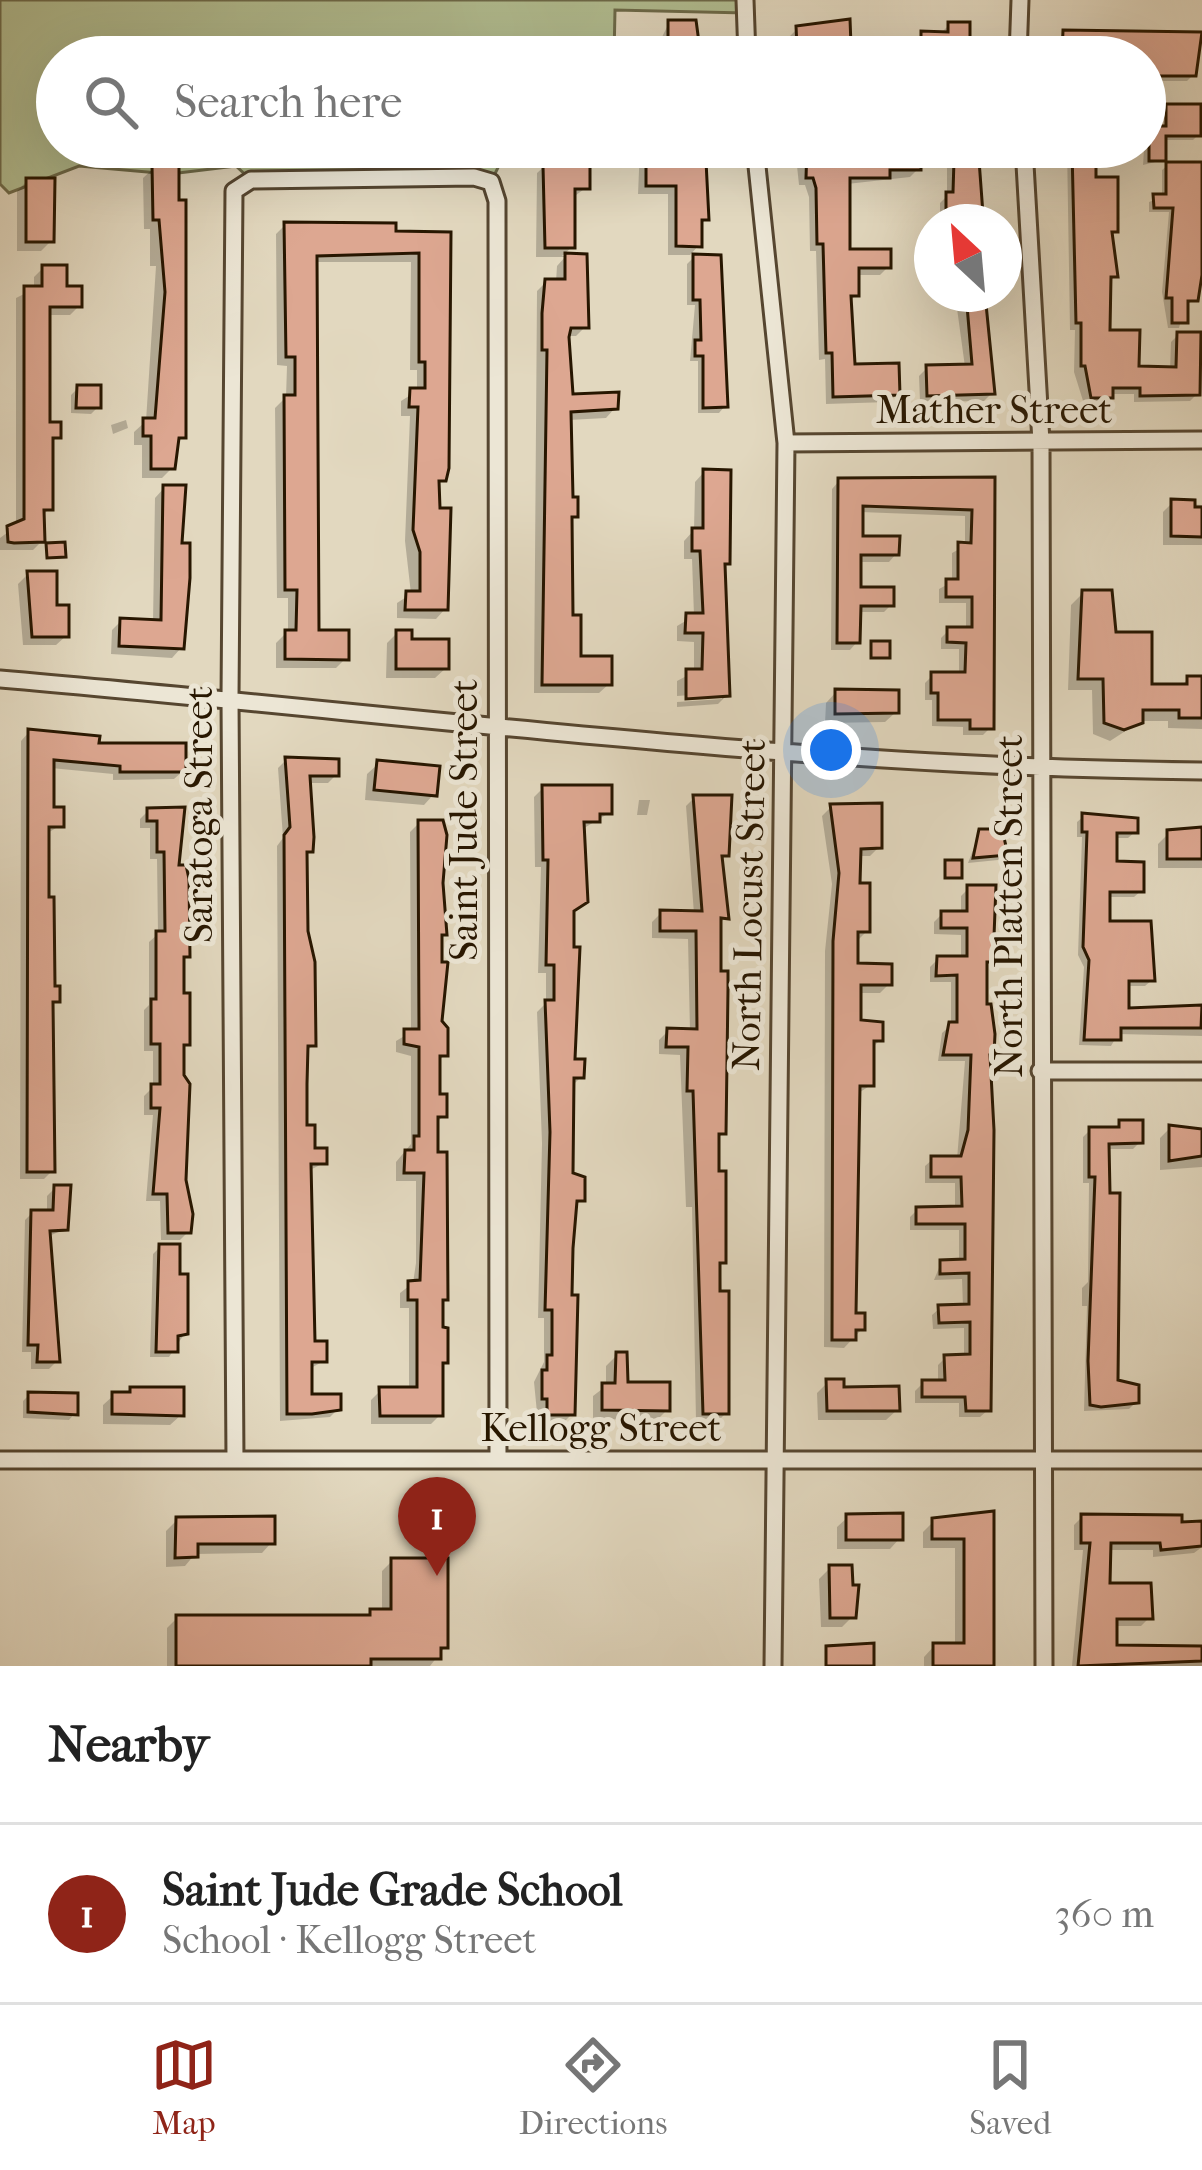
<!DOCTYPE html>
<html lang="en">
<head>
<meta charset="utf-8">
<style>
  body { margin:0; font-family:"IM FELL French Canon",serif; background:#f2f2f2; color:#222 }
  .compass { position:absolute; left:914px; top:204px; width:108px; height:108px; border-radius:50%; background:#fff; box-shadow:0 12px 48px #0002; rotate:334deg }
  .you { position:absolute; left:831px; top:750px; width:42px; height:42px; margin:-30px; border:9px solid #fff; border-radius:50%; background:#1a73e8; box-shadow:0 0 0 18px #1a73e833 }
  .badge { display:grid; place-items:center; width:78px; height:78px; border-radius:50%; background:#8f2418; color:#fff; font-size:39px; font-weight:700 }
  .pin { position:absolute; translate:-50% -99px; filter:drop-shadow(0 3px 6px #0008) }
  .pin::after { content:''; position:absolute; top:63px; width:42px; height:36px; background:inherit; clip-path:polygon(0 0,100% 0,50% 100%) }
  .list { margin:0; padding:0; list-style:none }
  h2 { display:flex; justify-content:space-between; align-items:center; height:156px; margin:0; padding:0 48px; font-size:51px }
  h2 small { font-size:39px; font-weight:400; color:#767676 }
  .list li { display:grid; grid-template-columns:78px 1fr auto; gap:36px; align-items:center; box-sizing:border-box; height:180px; padding:0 48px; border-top:3px solid #e0e0e0 }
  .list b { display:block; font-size:45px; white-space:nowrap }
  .list p { margin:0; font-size:39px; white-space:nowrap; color:#767676 }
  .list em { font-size:39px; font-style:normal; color:#767676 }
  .icon { flex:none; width:66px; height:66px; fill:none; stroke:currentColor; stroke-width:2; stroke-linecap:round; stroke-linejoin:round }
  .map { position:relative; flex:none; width:1202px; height:1666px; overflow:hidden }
  .search { position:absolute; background:#fff; box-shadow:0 12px 48px #0002; left:36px; right:36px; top:36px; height:132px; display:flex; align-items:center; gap:30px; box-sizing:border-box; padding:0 42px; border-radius:66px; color:#767676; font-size:45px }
  .sheet { height:336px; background:#fff }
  nav { display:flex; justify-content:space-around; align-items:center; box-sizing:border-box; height:168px; border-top:3px solid #e0e0e0; background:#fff; font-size:33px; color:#767676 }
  nav a { display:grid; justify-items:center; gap:6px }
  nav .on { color:#8f2418 }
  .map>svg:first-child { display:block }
  .green { fill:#b2bf93; stroke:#6c6a4a; stroke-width:3 }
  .shadow { fill:#0003 }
  .building { fill:#dda791; stroke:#271600; stroke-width:3 }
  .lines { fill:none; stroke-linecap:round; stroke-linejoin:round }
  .minor-casing { stroke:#564630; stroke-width:21 }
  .minor { stroke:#ece6d5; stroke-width:15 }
  .labels { text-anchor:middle; stroke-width:10; stroke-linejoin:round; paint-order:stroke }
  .street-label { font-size:39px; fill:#271600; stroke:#ece6d5 }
</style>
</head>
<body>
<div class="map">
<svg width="1202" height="1666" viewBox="0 0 1202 1666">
  <rect width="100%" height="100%" fill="#e2d8bf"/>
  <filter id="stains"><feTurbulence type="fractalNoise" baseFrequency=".00167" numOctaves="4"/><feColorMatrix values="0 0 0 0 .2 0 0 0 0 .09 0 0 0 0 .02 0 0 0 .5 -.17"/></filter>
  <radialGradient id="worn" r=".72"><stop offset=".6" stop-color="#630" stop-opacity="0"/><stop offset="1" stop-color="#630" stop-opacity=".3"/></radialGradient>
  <path class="green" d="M0,0H745V13L615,10L614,57H57V147H508L491,182L251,180L236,166L170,174L79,166L9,193L0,184Z"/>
  <path class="shadow" d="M669,23H693L695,57H629L639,41H660Z
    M949,25H967V57L915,55V42L923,34L942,32Z
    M797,29L848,44L839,53L789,57L788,38Z
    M1064,33L1200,35L1193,75L1187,81H1153V96L1145,102V57H1060L1058,39Z
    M1167,107L1198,135L1193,140H1163V160L1143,165L1145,134L1162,129Z
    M640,147H703L706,219L699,226V245L690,255H668V194H638Z
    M795,147H825L826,164H862L870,156H904V147H970L980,196L977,222L940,220V203L947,196V152H918V169L910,177L847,184L848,252L888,267L880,275H856V295L848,303L852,368L897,394L889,402L826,404L825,359L819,360L816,251H810L809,197L805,185H799Z
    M1067,147H1092L1093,180L1115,231L1110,236L1115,276L1108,283L1107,333L1136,369L1170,370L1171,342L1178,335L1197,394L1190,401L1134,402V394H1110L1103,404H1084L1074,372L1075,330H1070Z
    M548,163L587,187L572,198V247L562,256L584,257L586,326L576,336H565L570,397L615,408L606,418L569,420L570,501L575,516L569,522L570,618L578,659L609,684L599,693H534L537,291L546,282H556L557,266L565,257H536L537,173Z
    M1168,165L1195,300L1185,305L1179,328H1168L1162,292L1169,212H1149V202L1162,197V170Z
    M154,168L183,437L175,444L172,468L162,478H142V445H134V432L146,421L156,266H150V229H144L143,178Z
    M27,181L51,241L41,251H17V191Z
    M285,225L448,235L443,479L436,486L445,609L436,619L397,618V603L411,594L405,541L410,416H401V401L417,391V370H410L411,262H314L316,633L346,658L336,668H276V643L288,631V598H277L275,408L286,397L287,366L277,365L276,234Z
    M694,257L725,406L719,413H698V361H690L695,305H687V264Z
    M43,268L79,306L70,315H47V425L58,436L50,444V508L41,517L42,541L33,550H0V538L16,526V298L34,289V277Z
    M955,294H986L992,393L984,401L920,402L919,376L927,368L965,367Z
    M78,388L98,407L91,414L71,413V395Z
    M126,420L128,428L113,434L111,425Z
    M704,472L727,562L722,567L727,695L718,704L677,707V702L722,699V693L677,696V681L694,672V642L677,641V626L694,616L692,559H684V541L694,530L695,482Z
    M992,480L991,727L983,735H963V727L932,726V700H925V683L933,675H959V649H941V638L949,630H966V603H939V589L952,582V553L965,546V516L860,512V539L896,554L889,562H858V590L891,605L884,612H858L857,642L850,650H831L832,489L839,481Z
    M164,488L179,515L181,648L172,658L111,654L112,630L121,621L153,622L155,498Z
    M1172,503L1202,505V545H1163V512Z
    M28,574L54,608L66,636L56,645H23L18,584Z
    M1083,593L1149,687H1180L1188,679H1202V729L1168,728V721H1141L1110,741L1093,734L1092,690H1068L1071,605Z
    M397,633L410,642L446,668L435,678H386L387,643Z
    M836,692L896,712L885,722L825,723L826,703Z
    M29,732L183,771L174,779L113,780V774L51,768V810L61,825L46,834L57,1000L50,1007L52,1171L44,1179H20L21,741Z
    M286,760L336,775L328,783H308L310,850L304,856L313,1045L305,1053L304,1128L324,1163L308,1171L312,1344L324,1361L309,1369V1397L338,1409L330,1417L280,1421L277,846L283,838L278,768Z
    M378,764L434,794L424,805L365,800L367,774Z
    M543,788L609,813L581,830L585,901L571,914L572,1062L581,1077L572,1086L570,1175L582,1199L572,1209V1414L563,1423H538L534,1382L544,1362V1318H538L542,1143L537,1012L546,1003V973H538L541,867H535L534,797Z
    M694,798L726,855L720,862L726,917L718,925L723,1133L716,1140L726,1413L718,1421H696L692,1207H686L680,1055L659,1054V1040L668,1031L690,1032L688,939L652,938V922L661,913L694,914L686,806Z
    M639,800H650L647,815H637Z
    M831,807L879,847L870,856H858L867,931L858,940L855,966L889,984L880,993H858L857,1022L880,1040L871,1049V1085L857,1094L853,1316L862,1329L844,1348L824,1347L825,951L832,884L822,816Z
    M182,810L176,868L187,956L181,962L187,1044L181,1050V1076L187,1085V1147L183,1151L188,1232L180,1240H161L160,1201H146L153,1115H144V1096L153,1087V1051H144V1010L149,1005V942L158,934L157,859H150V828H140V819L148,811Z
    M1084,816L1135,832L1128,838H1114V864L1141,891L1134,897H1107V924L1152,980L1145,986H1126V1012L1202,1009V1036L1118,1034L1111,1046L1079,1045L1084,967L1078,955L1082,837H1077V822Z
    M419,823L444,934L439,939V1022L445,1055L437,1062V1097L444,1115L435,1125L446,1226L440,1415L431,1424H371V1400L381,1390H409V1308H400V1293L413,1283L416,1263V1181H396V1162L411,1144V1056L396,1052V1041L411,1032L410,832Z
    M1202,830V868H1158V844L1169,833Z
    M980,832L1005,854L998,860L968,863Z
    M969,888L986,1086L988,1410L980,1417H959V1403H915V1391L923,1383H938V1365L945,1358L964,1357V1328L933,1329L932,1315L940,1308L963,1307L962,1279L934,1280L941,1263L959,1262V1230H910V1217L917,1210L955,1209V1183H925V1166L933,1159H957L965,1061H938L942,1033L951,1025V982H930V967L938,959H961V935L934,934V922L942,914H961V896Z
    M1121,1123L1140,1142L1133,1149H1106L1115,1383L1136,1402L1129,1409L1084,1411L1087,1306H1082V1288L1088,1282L1089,1183H1083V1137L1090,1130H1114Z
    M1170,1128L1202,1129V1167L1160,1170V1138Z
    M55,1188L65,1229L47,1237L57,1361L49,1369H31V1352H22L25,1220L32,1213H47V1196Z
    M160,1247L185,1333L169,1357H150L153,1254Z
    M617,1355L625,1385L667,1410L657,1420L593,1419V1396L606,1386V1366Z
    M828,1382L841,1390L897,1410L886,1420H818L817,1393Z
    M131,1390L181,1415L170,1425L103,1424V1405L114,1395Z
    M29,1395L75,1413L69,1420L23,1418V1401Z
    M991,1515V1666H924V1657L934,1646H955V1548H923V1532L934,1521Z
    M848,1517L900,1538L890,1549H837V1527Z
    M1082,1517L1202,1524V1547L1194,1553L1153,1557V1550H1108L1107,1586L1150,1617L1141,1626H1114V1648H1202V1666H1072L1083,1550H1074V1525Z
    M177,1520L272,1542L262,1553L195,1554L185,1566L166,1567V1531Z
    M392,1561L445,1647L430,1666H167V1628L177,1618H366L382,1612V1571Z
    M830,1568L853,1616L842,1627H821L819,1579Z"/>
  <path class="building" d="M850,19L851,45L797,48L796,26Z
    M668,20H696L700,50H668Z
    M948,22H970V49H921V31L948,32Z
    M1063,30L1202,32L1196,76H1145V57H1062Z
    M638,38H657V57H638Z
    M1166,104H1201V136H1166V161H1149V126H1166Z
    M807,147H828L829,161L869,162V153H921V170H890V178H850V249H891V268H859V296H851L855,364L899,363L900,395L833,397L832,353H826L823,244H817L816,188L813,178H806Z
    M1072,149H1096V177H1118V232H1112L1118,277H1111L1110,330H1140L1139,366L1176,367L1177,332H1201L1200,395L1140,396V388H1113V398H1091L1085,366H1081V323H1076Z
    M590,159V189H575V248H545L543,166L547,160Z
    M954,160H979L983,214H978V222H951V213H946V192H953Z
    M646,161H706L709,220H702V247L676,246V186H646Z
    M1166,162H1202V275L1198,301H1188V323H1172V298H1166L1173,208H1154L1153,194H1166Z
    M152,165H179V200H186V438H179L175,469H151V436H143V418H155L165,292L159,220H153Z
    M26,178H55L54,242H26Z
    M284,222L396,223V231L451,232L449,468L446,481H439L440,508H451L448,610H405L406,591H420V552L413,530L418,407H409L410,388H425V362H419V253L317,256L319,630H349V660L285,659V630H296L297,590H285L284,395H295V357H286Z
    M565,253L587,254L589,328H571L569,337L573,394L619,392L618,409L571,412L573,497H578V517H572L573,615H581V656H612V685H542L547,350H542V313L545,279H565Z
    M693,254L721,255L728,407L703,408V356H695V340H701L700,300H693Z
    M42,265H67V286H82V307H50V422H61V438H53V510H44L45,542L14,543L8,542L7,526L24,519V286H42Z
    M966,294H985L995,394L927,396L926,365L972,364Z
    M77,385H101V408H76Z
    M703,469L731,470L730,564H725L730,696L686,699V669H702L703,633H685L686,613H703L700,551H692V528H703Z
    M995,477L994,729H970V720H938V693H931V672H965L966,643L947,642V627H972V597H946V579H958V542L971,543L972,510L863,506V536H900L899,555H861V587H894V606H861L860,643H837L838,478Z
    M163,485H186L182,543H190V578L184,649L119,646L120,618L161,620Z
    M1171,499L1195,500V507H1202V537L1171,536Z
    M65,542L66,557L47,558L46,543Z
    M27,571H57V605H69V637H32Z
    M1082,590H1112L1116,632H1152V684H1187V676H1202V718H1179V710H1143V723L1124,730L1104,723L1103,679H1078Z
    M396,630H412V639H449V669H396Z
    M871,641H890V658H871Z
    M835,689L899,690V713L835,714Z
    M28,729L100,736L99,743H186V772H120V766L54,760V807H64V827H49V897H54L55,986H60V1002H53L55,1172H27Z
    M285,757L339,759V776H310L314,837L313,852H307L308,931L315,962L316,1046H308L307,1084V1125H315V1148H327V1164H311L315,1341H327V1362H312V1394H341V1410L312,1414H287L284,835L290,827Z
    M377,760L440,766L437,796L374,790Z
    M542,785H612V814H600V822H584L588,902L574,911V947H580L575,1059H585L584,1078H574L573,1173L585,1177V1201H577L573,1248L572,1295H578L575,1415H547V1399H542V1370H547V1355H552V1310H545L550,1132L545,1000H554V965H546L548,860H543Z
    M693,795H732L729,856H722L729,919L721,918V971H728V989L726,1134H719V1171H726V1263H720V1291H729V1414H703L693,1091H687L688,1047H666L667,1028L697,1029L696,931H660V910L702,911Z
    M882,803V848L861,849L860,883H870V932H858V963L892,964V985H861V1020L883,1022V1041H874V1086H860L856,1313H865V1330H856V1340H832L833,941L839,873L830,804Z
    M185,807L179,865H186L189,879L190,957H184V993H190V1045H184V1075L190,1084L186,1180L193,1214L191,1233H168L167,1194H153L160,1108H151V1084H160V1044H151V999H156V931H165L164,852H157V821H147V808Z
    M1082,813L1138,818V833H1117V861L1144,862V892H1110V921H1151L1155,981H1129V1008L1202,1005L1201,1028H1121V1040H1084L1089,960L1083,947L1087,832H1082Z
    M418,820H443L447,835L443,883L447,935H442V962H448L442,1021L448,1028V1056H440V1094H447V1117H438V1152H447L448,1300H443V1327L448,1328V1363H443V1416H380L379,1387H417V1300H408V1281L420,1280L424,1173H404L405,1150H414V1136H419V1047L404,1044V1029H419Z
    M1202,827V859H1167V830Z
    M979,829H1002L1008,855L973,858Z
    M945,860H962V878H945Z
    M967,885H996L993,962H987V1004H991L995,1034L994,1055H990L994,1130L991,1411H966L965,1397H922V1380H945L944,1355L970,1354V1322L939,1323L938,1305L969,1304V1273L940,1274V1260L965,1259V1224H916V1207L962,1206L961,1177H931V1156H961L968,1130L971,1055H943L949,1022H957V975L936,976L937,956H967V928H941V911H967Z
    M1119,1120H1143V1143L1109,1144L1110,1193H1120L1118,1380L1139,1385V1403L1101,1407L1090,1405L1088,1361L1095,1177H1089V1127H1119Z
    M1169,1125L1202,1129V1156L1169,1161Z
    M54,1185H71L68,1230L50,1231L60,1362H37L38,1345H28L31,1210H53Z
    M159,1244H180V1274H188V1334L178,1336V1352H156Z
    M616,1352H627L628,1382H670V1411L602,1410V1383H615Z
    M826,1379H844V1387L899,1386L900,1411H827Z
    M130,1387H184V1416L112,1414V1392H130Z
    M28,1392L78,1393V1415L28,1412Z
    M994,1511V1666H933V1643H964V1539H932V1518Z
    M903,1513V1540H846V1514Z
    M1081,1514L1182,1515V1522L1202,1521V1546L1161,1550L1160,1543H1111L1110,1583H1151L1153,1619H1117V1645L1202,1646V1661L1078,1666L1090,1543H1081Z
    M275,1516V1544H198V1557L175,1558L176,1517Z
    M391,1558H448V1648H441V1659H371V1666H176V1615H370V1609H391Z
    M829,1565H852L853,1585H859L856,1618H830Z
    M874,1643V1666H826V1646Z"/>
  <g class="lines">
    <defs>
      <path id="minor" d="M745,0L747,57
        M1018,57L1020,0
        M755,147L786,443L773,1666
        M1024,147L1041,442L1044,1666
        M786,443L1202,440
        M0,679C400,713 800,768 1202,771
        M1040,1071H1202
        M0,1460H1202
        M235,1460L230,699L234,191L251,180L474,177L491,182L497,201L498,1460"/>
    </defs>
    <use href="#minor" class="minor-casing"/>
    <use href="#minor" class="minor"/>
  </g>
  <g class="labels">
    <g class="street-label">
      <text x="994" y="423">Mather Street</text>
      <text transform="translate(198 815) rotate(-90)" y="14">Saratoga Street</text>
      <text transform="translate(463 820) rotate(-90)" y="14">Saint Jude Street</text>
      <text transform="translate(748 905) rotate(-89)" y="14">North Locust Street</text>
      <text transform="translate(1008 906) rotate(-90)" y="14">North Platten Street</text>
      <text x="601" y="1441">Kellogg Street</text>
    </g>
  </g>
  <rect width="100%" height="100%" filter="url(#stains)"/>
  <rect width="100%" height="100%" fill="url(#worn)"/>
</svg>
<svg class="compass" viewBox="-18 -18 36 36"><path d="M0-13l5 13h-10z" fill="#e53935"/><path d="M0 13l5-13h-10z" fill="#767676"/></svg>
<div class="you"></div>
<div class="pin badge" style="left:437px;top:1576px">1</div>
<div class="search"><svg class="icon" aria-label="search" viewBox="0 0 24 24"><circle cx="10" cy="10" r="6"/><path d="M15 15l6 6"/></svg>Search here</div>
</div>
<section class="sheet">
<h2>Nearby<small></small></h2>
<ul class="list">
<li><span class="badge">1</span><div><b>Saint Jude Grade School</b><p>School · Kellogg Street</p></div><em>360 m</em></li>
</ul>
</section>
<nav>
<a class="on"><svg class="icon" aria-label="map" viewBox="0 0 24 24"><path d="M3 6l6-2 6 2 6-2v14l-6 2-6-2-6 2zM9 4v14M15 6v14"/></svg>Map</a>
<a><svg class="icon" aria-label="directions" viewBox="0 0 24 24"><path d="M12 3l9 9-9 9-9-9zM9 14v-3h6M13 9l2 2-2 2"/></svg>Directions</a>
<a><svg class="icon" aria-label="saved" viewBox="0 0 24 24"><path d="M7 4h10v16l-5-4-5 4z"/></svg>Saved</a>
</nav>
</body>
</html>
